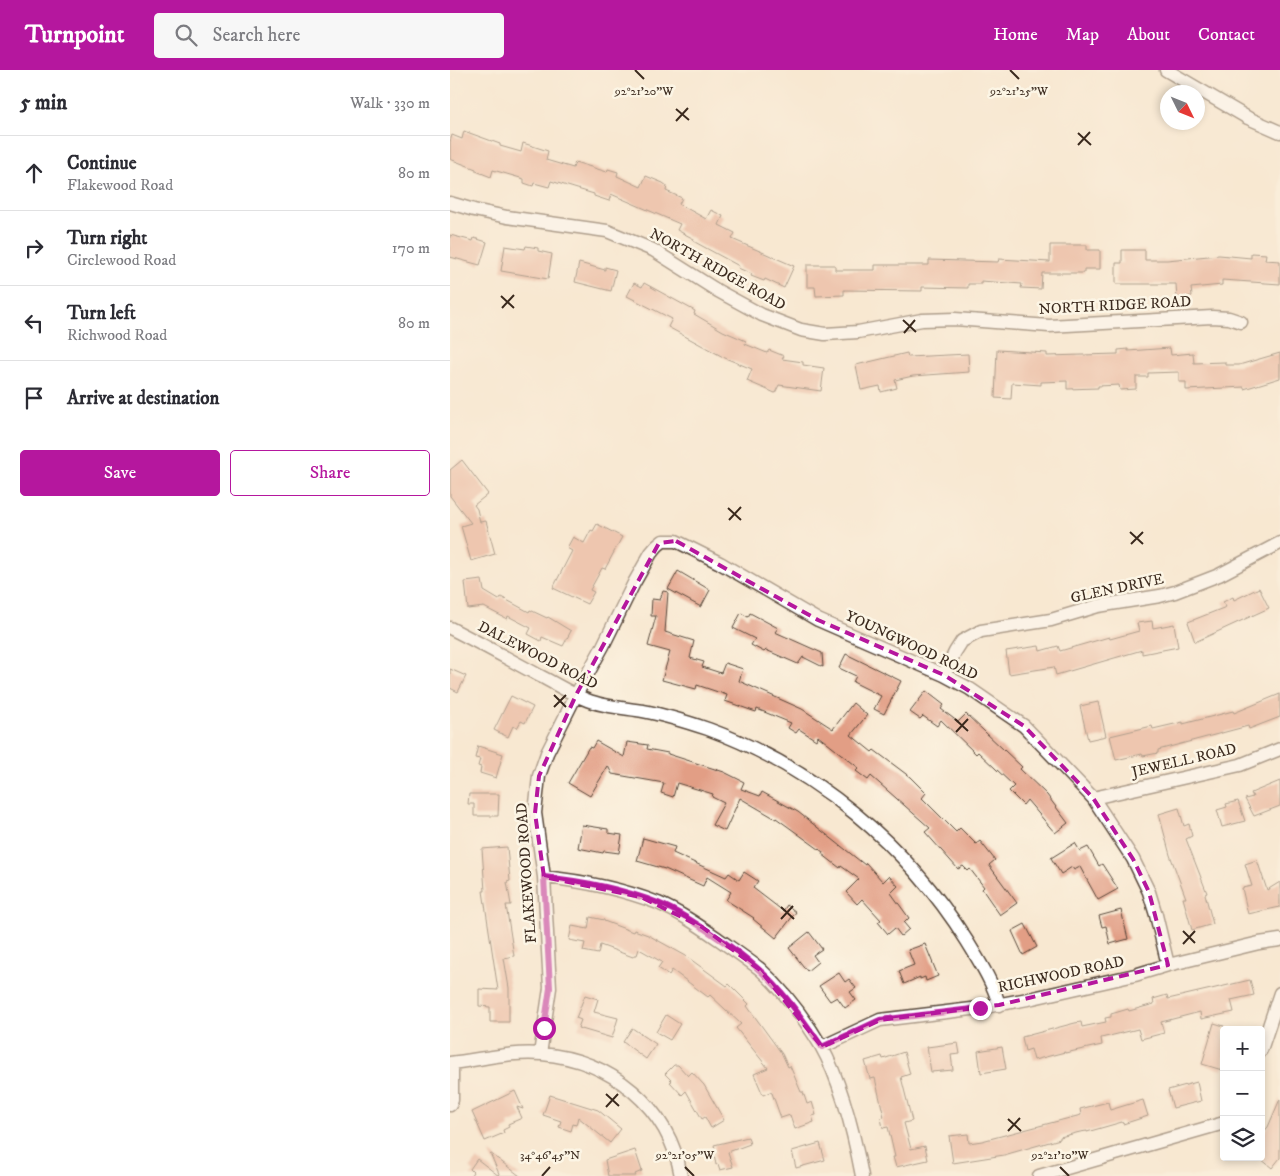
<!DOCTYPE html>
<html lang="en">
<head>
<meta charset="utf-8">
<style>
  body { margin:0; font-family:"IM FELL DW Pica",serif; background:#f7f7f7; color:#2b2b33 }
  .controls { position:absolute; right:15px; bottom:15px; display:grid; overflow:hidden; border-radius:5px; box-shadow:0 2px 8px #0003 }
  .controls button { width:45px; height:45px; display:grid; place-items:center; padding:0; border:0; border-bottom:1px solid #e1e1e2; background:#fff; color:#2b2b33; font:25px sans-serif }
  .compass { position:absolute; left:710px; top:15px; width:45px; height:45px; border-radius:50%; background:#fff; box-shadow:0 2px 8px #0003; rotate:133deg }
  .stop { position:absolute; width:15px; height:15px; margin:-11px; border:4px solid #b5179e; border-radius:50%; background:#fff }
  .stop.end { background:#b5179e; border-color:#fff; box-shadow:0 1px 5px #0008 }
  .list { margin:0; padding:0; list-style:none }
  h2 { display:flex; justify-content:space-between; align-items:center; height:65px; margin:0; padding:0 20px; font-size:21px }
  h2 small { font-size:16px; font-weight:400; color:#7c7c81 }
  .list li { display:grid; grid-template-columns:32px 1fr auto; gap:15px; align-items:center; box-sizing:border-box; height:75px; padding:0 20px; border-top:1px solid #e1e1e2 }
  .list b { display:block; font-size:19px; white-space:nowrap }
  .list p { margin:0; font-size:16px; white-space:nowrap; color:#7c7c81 }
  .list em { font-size:16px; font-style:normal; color:#7c7c81 }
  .actions { display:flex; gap:10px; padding:15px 20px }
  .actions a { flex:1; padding:11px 0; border:1px solid #b5179e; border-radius:5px; text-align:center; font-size:18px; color:#b5179e }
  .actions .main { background:#b5179e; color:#fff }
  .icon { flex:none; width:28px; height:28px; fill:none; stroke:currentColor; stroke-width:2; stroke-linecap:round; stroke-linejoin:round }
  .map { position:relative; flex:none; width:830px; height:1106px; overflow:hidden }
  header { display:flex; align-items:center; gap:30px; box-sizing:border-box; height:70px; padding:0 25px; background:#b5179e; color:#fff }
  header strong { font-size:24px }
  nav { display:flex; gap:28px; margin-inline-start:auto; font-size:18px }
  .search { width:350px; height:45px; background:#f7f7f7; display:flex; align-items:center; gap:12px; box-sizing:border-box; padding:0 18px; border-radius:5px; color:#7c7c81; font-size:19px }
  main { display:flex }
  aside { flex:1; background:#fff }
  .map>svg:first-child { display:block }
  .building { fill:#e29e85 }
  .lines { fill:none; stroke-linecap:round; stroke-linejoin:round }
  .minor-casing { stroke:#574639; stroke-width:15 }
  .path { stroke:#574639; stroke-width:2.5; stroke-dasharray:1 4; stroke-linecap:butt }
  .minor { stroke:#fff; stroke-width:12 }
  .route { stroke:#b5179e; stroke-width:6 }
  .marked { fill:none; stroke:#b5179e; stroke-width:4; stroke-dasharray:10 6; stroke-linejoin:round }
  .ticks { fill:none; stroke:#3b2a1e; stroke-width:2 }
  .labels { text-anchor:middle; stroke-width:5; stroke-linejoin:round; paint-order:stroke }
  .street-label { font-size:15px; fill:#3b2a1e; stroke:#fcf5e5 }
  .ticks-label { font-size:12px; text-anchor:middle; fill:#3b2a1e; stroke:#fcf5e5; stroke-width:5; stroke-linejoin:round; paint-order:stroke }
</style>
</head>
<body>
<header>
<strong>Turnpoint</strong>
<div class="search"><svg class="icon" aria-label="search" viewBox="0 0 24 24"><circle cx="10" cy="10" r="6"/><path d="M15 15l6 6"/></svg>Search here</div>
<nav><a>Home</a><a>Map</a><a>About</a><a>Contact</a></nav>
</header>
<main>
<aside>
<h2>5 min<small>Walk · 330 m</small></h2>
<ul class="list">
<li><svg class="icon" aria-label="ahead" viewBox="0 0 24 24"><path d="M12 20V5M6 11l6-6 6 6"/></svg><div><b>Continue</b><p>Flakewood Road</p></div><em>80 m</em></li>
<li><svg class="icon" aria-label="right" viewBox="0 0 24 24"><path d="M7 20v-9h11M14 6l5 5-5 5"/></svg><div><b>Turn right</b><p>Circlewood Road</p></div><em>170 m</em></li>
<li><svg class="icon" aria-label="left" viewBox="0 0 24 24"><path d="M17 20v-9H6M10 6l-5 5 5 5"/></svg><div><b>Turn left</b><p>Richwood Road</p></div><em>80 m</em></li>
<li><svg class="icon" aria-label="arrive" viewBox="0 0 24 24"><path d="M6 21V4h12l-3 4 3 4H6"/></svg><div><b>Arrive at destination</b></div></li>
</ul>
<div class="actions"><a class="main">Save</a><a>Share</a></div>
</aside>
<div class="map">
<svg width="830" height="1106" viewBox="0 0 830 1106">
  <rect width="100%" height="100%" fill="#fcf5e5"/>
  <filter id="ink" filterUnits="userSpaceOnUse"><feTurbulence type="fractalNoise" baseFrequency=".02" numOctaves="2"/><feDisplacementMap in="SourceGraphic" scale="10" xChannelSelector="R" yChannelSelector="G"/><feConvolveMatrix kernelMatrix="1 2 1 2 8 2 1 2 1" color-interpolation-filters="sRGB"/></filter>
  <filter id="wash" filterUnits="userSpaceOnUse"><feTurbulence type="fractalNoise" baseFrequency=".0096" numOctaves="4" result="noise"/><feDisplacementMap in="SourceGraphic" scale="20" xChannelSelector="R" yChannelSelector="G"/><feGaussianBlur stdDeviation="1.12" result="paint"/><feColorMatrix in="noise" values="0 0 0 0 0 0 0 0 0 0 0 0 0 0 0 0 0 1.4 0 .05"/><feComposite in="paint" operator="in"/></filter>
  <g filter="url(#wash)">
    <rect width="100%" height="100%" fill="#f8e8d1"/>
    <g id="blocks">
      <path class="building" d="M14,61L50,74V76L71,82L73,73L98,81L96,90L123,98L125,92L157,102L158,99L168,102L167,106L191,117L196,106L213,113L217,116L216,121L232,128L229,134L256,149L261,140L273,146L269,155L285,163L282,169L344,196L334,218L315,209L314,211L301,206L302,204L288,198L289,196L243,171L244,169L227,160L230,154L161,124L159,131L144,126V124L101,111L99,117L84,113L83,116L74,113V109L43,100L41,107L26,101V99L0,89V72L2,65L12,69Z
        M0,165L23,171L24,168L37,172L30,195L0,187Z
        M600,175H637V180H650V199H634V203H592L591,219L571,218L572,214L531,211V214H518V218L472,217V221L394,220V225L366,226L365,217H357V195H385V200H425V195H479V190L548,192L549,189L600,192Z
        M55,176L75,179L76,176L88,178V181L102,184L98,209L51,201Z
        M672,180H695V190H717L769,185L801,188V183L816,184L815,190L830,191V214L772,210V215L741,218L742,226L727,228L726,214H666V193H672Z
        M129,193L155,200V197L166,200L161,221L125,212Z
        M184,213L192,217L194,213L245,241L244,244L273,261L296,271L295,274L317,283L319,280L334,286L332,289L353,292V295L374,298L371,321L329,315L325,323L297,311L302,299L275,288L218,257L222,249L177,226Z
        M720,278L721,285L743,283L744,293L775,292V295H789L830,283V308L794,319V317L736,320V312H729V302L698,303V307H686V319L670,320L669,315L648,316V318L617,319V311L591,312V315L562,313L561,329L545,328L547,280L597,283V286L668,284V280L678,279V281Z
        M457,283L458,287L518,284L519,302L463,306L445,310L447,318L431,322L430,316L411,320L406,295Z
        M12,390L38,424L24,435L27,439L30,452L36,451L45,484L21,491L11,456L21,453L0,426V400Z
        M147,454L172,467L155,499L152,498L140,520L144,522L137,534L103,518L122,481L117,478L123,467L134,473L141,460L143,461Z
        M228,501L260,520L251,537L218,519Z
        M32,510L34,521L49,530L51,527L79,542L80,540L97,548L98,547L121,561L113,576L92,567L91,571L78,564L81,558L58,546L57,549L34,537L18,539L15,512Z
        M809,518L819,538L745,572L738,552L776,537L773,532L783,527L784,530Z
        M213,521L218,522L215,562L244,571L240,588L254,592L252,597L271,603L275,593L293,599L289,611L352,639L383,659L403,633L417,645L401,665L422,682L424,680L460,707L476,723L472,728L506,762L510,758L526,774L530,771L545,790L539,795L567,833L550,845L532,819L534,817L520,799L518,801L513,796L508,799L475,762L480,758L421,706L418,710L406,701L409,698L368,666L366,670L349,659L346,663L338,658L341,653L307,639L306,642L275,631L277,625L247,615L246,619L212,610L220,582L198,576L206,546H201L202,529L210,530Z
        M291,543L298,547L300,543L328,558L325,562L372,583L373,597L353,587L348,594L316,580L314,582L301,575L305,569L283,558Z
        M702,551L703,558L724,554L728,577L692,584V580L606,605L604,597L559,604L556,581L589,576L590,581L608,576L610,581L659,567L660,569L689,561L687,553Z
        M396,584L451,611L434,644L424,639L431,626L403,612L406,606L389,598Z
        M0,599L16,606L8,622L0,618Z
        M476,621L494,635L491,639L508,652L516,644L572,697L570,699L597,725L618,753L605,763L577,730L573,735L559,721L564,716L528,682L526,684L491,650L487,656L473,646L470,649L460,642Z
        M830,624V647L799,659L798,656L708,680V683L693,686L692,684L666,690L660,666L702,656L703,659L733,652V654L783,641L784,643Z
        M61,626L83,637L75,653L71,651L67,658L63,656L58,667L44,660Z
        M648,632L656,666L638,670L630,636Z
        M146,671L174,687L177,672L198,675L197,679L218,683V684L274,702L294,712L291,719L310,726L312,722L348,742L415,795L416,793L433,812L439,806L448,816L441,823L459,848L454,853L459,859L451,866L445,858L438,864L428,852L431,850L412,829L407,834L396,822L409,809L391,796L390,798L372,784L373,782L326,748V749L290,728L275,761L262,755L274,733L262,727L263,724L227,713L223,727L211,723L214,713L162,704L158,696L140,726L118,713L139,677L142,678Z
        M28,676L53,684L46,708L30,703L31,697L28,696L30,689L25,688Z
        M830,711V736L804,746L795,729L803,727L801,723Z
        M19,724H49L48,746H24V734H18Z
        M788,731L795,751L772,757L767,740L777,737L776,734Z
        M729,738L734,756L739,754L742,766L736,769L757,823L755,824L763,854L742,860L733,828H736L720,785L709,744Z
        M132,755L158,759V763L172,765L169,783L154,781L153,783L128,778Z
        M193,768L225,777L223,783L276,807L279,803L289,810L294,802L308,811L303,818L333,841L337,835L346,842L326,868L303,849L304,848L276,830L281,822L257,807L253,816L215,799L187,791Z
        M625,773L630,781L638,777L649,796L652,794L668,819L648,830L630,797L624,800L622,797L611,804L601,788Z
        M57,777L60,811L57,812L61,835H56L64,886L54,888L59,918V952H40V937L29,936V919L48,920L33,821H35L32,779Z
        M807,790L817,820L830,812V837L798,844L792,818L802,816L795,794Z
        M671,840L678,869L660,874L656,856L652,857L649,846Z
        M140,847L154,850V851L183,862L184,860L198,865L236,886L277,916L279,914L299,934L297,936L332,984L338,997L340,996L351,1022H353L357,1034L362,1032L366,1045L362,1046L364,1052L345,1059L340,1045L331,1048L322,1023L320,1022L313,1025L304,1004L318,998L286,958L291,954L260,925L258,927L222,900L219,905L208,898L212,892L189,879L187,885H184L183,887L150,875L148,884L133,881L135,873L119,870L122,856L138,859Z
        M575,854L587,877L573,885L562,861Z
        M359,862L372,879L363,885L368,892L357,901L339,878Z
        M475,874L488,906L476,911L475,907L470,909V907L454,914L449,901L464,895L458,880Z
        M389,903L395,912L399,909L406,918L400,922L406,930L395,938L387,927L380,931L369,916Z
        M800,910L804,925L781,930L784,942L751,949L750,942L711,952L714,963L691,969L688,959L651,968L652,975L615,983V982L584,990L581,979L575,981L572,967L625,953L631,952L632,957L656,952L655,948L661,947V944L678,939L679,941L704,934L703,929L717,925L718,929Z
        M135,925L148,929L144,942L168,948L162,968L128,958L131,950L126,948Z
        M216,945L230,954L220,970L206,962Z
        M764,953L774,956V994L772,1000L752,994Z
        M182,958L206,974L196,989L173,972Z
        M508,973L510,984L501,985L503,1000L481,1002L477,977Z
        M552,977L556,999L531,1003L528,981Z
        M454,982L460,1004L451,1007L462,1051L454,1053L461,1079L475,1076L478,1090L446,1097L443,1087H445L438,1057L433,1058L431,1048L434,1047L425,1008L420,1009L415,991L432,986L433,989Z
        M224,995H228L238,1006L242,1002L254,1015L274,1050L261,1058L255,1047L252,1049L236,1021L232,1025L220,1012L222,1011L215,1004Z
        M747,1012L751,1031L723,1038L718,1020Z
        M65,1021L73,1039L67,1037L72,1048L58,1054L59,1057L53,1060L54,1063L35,1071L22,1042Z
        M100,1025L148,1040L171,1059L160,1073L128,1047L126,1055L123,1054L121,1061L109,1057L111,1051L93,1045Z
        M830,1029V1088L822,1098L811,1089V1065L818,1057Z
        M693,1030L698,1046L673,1054L672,1052L637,1062V1061L630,1062L610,1067V1069L554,1085L503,1093L499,1066L518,1064L519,1073L532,1071L631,1045L630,1039L658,1032L660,1040Z
        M298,1067L300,1074L278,1082L283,1097L270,1100L268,1094L266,1095L264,1083H266L264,1075Z
        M370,1073L375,1090L346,1098L342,1081Z
        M185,1080L192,1101L185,1104L186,1106H158L155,1090Z
        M40,1083L70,1106H50Z
        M27,1089L49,1106H20L23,1102L20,1099Z"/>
    </g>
  </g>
  <g filter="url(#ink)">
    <use href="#blocks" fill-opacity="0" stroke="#574639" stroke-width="1"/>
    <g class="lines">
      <defs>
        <path id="minor" d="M716,0L798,48L830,62
          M0,133L24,140L57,147L157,161L203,180L268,221L312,245L351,260L375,264L408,262L472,250L505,249L599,256L762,247L779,248L791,252
          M0,558C30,573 60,590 90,606C106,614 121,624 137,630C154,637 175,638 193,641C215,645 237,652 258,659C365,698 457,775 517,871C529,891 543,912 549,935
          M494,605L505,582L512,571L531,561L601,550L648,536L710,526L725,522L769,505L830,473
          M643,728L790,695L830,679
          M94,807C132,811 172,819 208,833C229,842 248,855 267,868C281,878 296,888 310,899C333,920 355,949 371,976C392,1013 404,1064 412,1106
          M372,977L430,950L530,938L583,928L685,905L718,895L809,873L830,870
          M811,980L830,923
          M90,984L100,918L94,807L85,743L89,706L97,683L126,625L153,576L184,513L201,483L207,476L213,471H226L270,493L368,550L494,605L520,619L574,656L643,728L683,789L699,822L706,845L718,895
          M0,993C30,990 61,981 92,984C160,990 219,1036 231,1106
          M0,1035L2,1030V993
          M589,1106L774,1053"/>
      </defs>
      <use href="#minor" class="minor-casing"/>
      <path class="path" d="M300,225L306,211"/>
      <use href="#minor" class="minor"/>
    </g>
  </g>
  <g class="lines" filter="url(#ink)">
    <path class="route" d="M94,958L100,918L94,807C132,811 172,819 208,833C232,843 253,858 274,872C295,887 314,902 331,922C346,939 359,958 372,977L430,950L530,938"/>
  </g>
  <path d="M0 0H830V1106H0ZM226,471L368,550L494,605L574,656L643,728L683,789L699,822L718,895L549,935L430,950L372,977L310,900L252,857L191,827L94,807L85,743L89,706L126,625L209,473Z" fill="#f8e8d1" fill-opacity=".55" fill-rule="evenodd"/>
  <path class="marked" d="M226,471L368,550L494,605L574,656L643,728L683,789L699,822L718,895L549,935L430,950L372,977L310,900L252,857L191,827L94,807L85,743L89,706L126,625L209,473Z"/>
  <path class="ticks" d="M185,0L194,9M560,0L569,9M226,39L239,50M226,51L238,38M628,63L641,75M628,75L640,62M51,226L64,238M52,238L64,225M453,250L466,262M454,263L465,250M278,438L291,450M279,450L291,437M680,462L693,474M681,474L693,462M104,625L116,637M104,637L116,625M505,649L518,661M506,662L518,649M331,837L344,849M331,849L343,836M733,861L745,873M733,874L745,861M156,1024L169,1036M156,1037L168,1024M558,1049L571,1061M558,1061L570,1048M235,1097L244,1106M610,1097L619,1106M92,1106L100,1097"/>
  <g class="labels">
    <g class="street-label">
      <text transform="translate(268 199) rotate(29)" y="5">NORTH RIDGE ROAD</text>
      <text transform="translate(665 235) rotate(-3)" y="5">NORTH RIDGE ROAD</text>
      <text transform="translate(667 518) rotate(-12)" y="5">GLEN DRIVE</text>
      <text transform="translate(462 575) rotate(25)" y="5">YOUNGWOOD ROAD</text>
      <text transform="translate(88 585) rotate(27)" y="5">DALEWOOD ROAD</text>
      <text transform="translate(734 690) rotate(-13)" y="5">JEWELL ROAD</text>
      <text transform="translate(76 803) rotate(-94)" y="5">FLAKEWOOD ROAD</text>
      <text transform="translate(611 904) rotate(-12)" y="5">RICHWOOD ROAD</text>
    </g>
  </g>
  <g class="ticks-label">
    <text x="194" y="25">92°21'20"W</text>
    <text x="569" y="25">92°21'25"W</text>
    <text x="100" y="1089">34°46'45"N</text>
    <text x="235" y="1089">92°21'05"W</text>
    <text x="610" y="1089">92°21'10"W</text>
  </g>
</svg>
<div class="controls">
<button>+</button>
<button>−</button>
<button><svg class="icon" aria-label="layers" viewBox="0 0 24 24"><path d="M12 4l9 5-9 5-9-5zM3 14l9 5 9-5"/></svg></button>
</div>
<svg class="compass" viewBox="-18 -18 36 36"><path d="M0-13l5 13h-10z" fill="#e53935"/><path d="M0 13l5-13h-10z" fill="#7c7c81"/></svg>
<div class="stop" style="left:94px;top:958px"></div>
<div class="stop end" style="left:530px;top:938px"></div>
</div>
</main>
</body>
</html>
